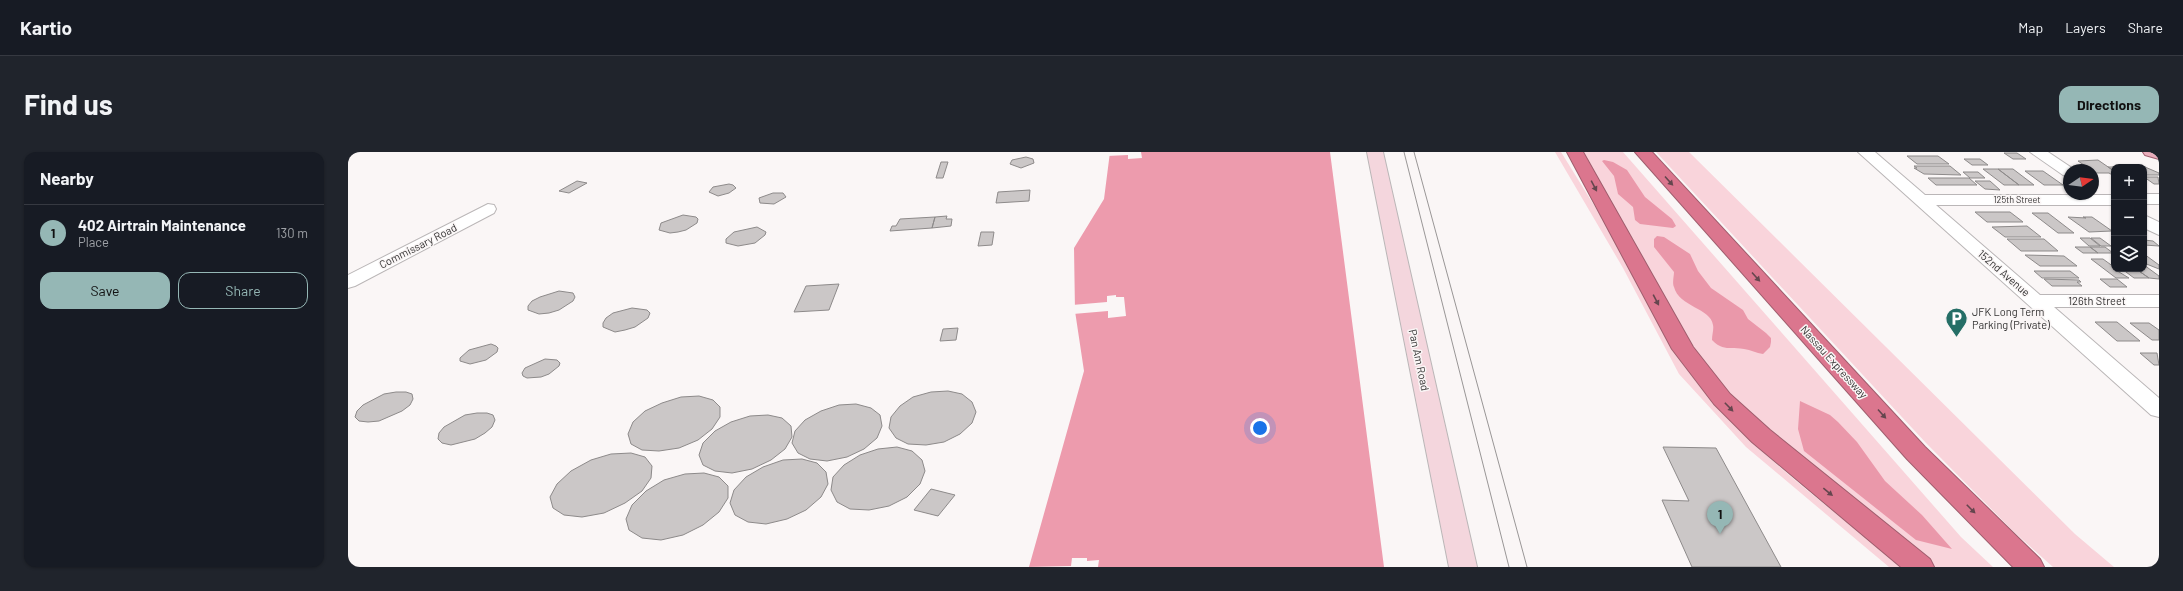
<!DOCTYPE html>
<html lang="en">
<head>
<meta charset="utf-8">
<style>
  body { margin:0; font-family:Barlow,sans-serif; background:#20242c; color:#f1f3f6 }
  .controls { position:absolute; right:12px; top:12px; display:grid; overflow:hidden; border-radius:8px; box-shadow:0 1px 3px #0004 }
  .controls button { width:36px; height:36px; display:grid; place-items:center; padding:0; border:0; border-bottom:1px solid #363941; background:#171b24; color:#f1f3f6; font:20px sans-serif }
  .compass { position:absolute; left:1715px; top:12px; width:36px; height:36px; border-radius:50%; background:#171b24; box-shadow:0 1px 3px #0004; rotate:77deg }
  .you { position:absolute; left:912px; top:276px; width:14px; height:14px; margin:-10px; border:3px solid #fff; border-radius:50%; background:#1a73e8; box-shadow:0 0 0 6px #1a73e833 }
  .badge { display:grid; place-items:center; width:26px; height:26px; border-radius:50%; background:#95b7b5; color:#111; font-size:13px; font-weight:700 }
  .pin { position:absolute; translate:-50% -33px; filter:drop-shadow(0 1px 2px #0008) }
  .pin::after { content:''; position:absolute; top:21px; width:14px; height:12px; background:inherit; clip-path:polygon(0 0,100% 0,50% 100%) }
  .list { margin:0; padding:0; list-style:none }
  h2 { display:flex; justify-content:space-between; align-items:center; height:52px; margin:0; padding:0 16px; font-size:17px }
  h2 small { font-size:13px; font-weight:400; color:#9ea1a6 }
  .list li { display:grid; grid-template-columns:26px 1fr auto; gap:12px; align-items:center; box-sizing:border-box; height:56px; padding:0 16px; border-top:1px solid #363941 }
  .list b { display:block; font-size:15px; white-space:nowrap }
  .list p { margin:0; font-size:13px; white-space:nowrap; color:#9ea1a6 }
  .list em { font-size:13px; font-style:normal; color:#9ea1a6 }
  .actions { display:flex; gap:8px; padding:12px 16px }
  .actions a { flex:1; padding:9px 0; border:1px solid #95b7b5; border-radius:12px; text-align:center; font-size:14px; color:#95b7b5 }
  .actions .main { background:#95b7b5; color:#111 }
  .icon { flex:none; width:22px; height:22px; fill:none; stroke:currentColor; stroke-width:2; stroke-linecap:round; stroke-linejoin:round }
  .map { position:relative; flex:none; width:1811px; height:415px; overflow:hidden; border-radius:12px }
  header { display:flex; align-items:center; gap:24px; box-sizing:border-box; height:56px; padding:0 20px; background:#171b24; border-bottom:1px solid #363941 }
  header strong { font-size:19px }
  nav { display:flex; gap:22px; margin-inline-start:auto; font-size:14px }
  .intro { display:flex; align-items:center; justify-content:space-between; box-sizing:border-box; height:96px; padding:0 24px }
  h1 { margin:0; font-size:28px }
  .button { padding:10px 18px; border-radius:12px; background:#95b7b5; color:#111; font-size:14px; font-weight:700 }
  main { display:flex; gap:24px; padding:0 24px }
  aside { flex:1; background:#171b24; border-radius:12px; box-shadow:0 1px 3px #0004 }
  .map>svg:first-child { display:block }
  .green { fill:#f9d4db }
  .forest { fill:#ea98aa }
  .water { fill:#ed9bad }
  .pier { fill:#faf6f6 }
  .building { fill:#cbc7c7; stroke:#8d8a8a }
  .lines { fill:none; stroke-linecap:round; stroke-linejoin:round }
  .street-casing { stroke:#bab6b7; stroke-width:2 }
  .secondary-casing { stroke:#bab6b7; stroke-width:2 }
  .primary-casing { stroke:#a05e6e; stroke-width:2 }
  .highway-casing { stroke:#a05e6e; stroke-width:2 }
  .street { fill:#fff; fill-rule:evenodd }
  .secondary { fill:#f4d6dd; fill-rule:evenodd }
  .primary { fill:#e9adbb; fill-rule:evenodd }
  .highway { fill:#db768e; fill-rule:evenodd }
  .tram { stroke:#999696; stroke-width:1 }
  .oneway { fill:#65464e }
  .labels { text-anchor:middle; stroke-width:3; stroke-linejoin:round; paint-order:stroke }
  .far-street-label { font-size:9px; fill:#333232; stroke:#faf6f6 }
  .street-label { font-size:11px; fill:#333232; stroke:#faf6f6 }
  .poi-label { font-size:11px; fill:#333232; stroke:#faf6f6; text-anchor:start }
</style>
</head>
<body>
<header>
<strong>Kartio</strong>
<nav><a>Map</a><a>Layers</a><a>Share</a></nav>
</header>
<div class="intro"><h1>Find us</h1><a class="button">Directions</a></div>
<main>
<aside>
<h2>Nearby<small></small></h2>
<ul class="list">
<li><span class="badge">1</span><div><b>402 Airtrain Maintenance</b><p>Place</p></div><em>130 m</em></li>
</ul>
<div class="actions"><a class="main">Save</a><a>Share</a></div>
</aside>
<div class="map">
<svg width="1811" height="415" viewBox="0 0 1811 415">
  <rect width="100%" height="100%" fill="#faf6f6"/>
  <path class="green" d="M1207,0H1213L1262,79L1325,198C1384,287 1473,348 1555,415H1541L1398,295L1331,222L1275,116Z
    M1235,0H1275L1613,385L1645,415H1580L1372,239L1341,195Z
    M1308,0H1341L1727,382L1766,415H1705L1666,380L1578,291Z"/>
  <path class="forest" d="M1256,8L1265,10L1279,18L1297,45L1324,67L1328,74L1325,76L1292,72L1287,68L1285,55L1270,42L1266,24L1254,9Z
    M1309,84L1316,85L1342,102L1350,119L1363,136L1395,158L1400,167L1418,181L1423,186V190L1422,195L1415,202C1408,201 1403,198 1396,197C1381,194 1376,200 1364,188C1364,183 1366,177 1365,173C1363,156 1331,155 1326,135C1324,131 1326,124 1326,120L1306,95V87Z
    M1452,249L1482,263L1490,270L1509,290L1537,329L1574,363L1604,397L1568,388L1456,299L1450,277Z"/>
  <path class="water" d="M762,0H982L1036,415H681L736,219L727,159L726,96L756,47Z"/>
  <path class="pier" d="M760,0H793L794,6L780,7V3L759,4Z
    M768,143V145H776L778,164L760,166V159L725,162L724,153L759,150V144Z
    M724,406H739V409L751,408L750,415H679L723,414Z"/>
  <path class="building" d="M1656,1H1669L1678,7H1665Z
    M1559,4H1590L1601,12H1569Z
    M678,5L685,7L686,11L673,16L662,12L664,8Z
    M1616,7H1632L1640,13H1624Z
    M1750,8L1766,19V24L1761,21H1748L1730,9Z
    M593,10H600L595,26H588Z
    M1566,14H1602L1613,23L1576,22L1566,16H1569Z
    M1760,15H1797L1811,21V23H1796V15H1766V19Z
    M1635,17H1650L1671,33H1656Z
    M1650,17H1665L1686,33H1671Z
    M1677,19H1695L1715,33H1696Z
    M1615,20H1630L1637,26H1622Z
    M1796,25H1810L1811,32H1806Z
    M1580,26H1621L1629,33H1588Z
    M229,29L239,31L221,41L211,39Z
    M1627,29H1642L1652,38L1637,37Z
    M381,32L385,33L388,36L381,41L370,44L361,40L365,35Z
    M682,38L681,49L648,51L650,40Z
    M425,41H435L438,45L426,52L412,51L411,46Z
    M1627,60H1662L1675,70H1639Z
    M1684,61H1700L1726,81H1710Z
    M335,63L348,65L350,67L349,71L338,78L330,80L322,81L311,78L313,71Z
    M599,64L598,67H604L603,74L584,76L587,65Z
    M587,65L584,76L542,79L544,74H548L552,67Z
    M1720,65L1738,66L1735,65H1744L1764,79L1741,80Z
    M1679,74L1693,85H1657L1644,75Z
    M409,75L418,80L417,83L407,91L390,94L378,91V87L386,80Z
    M633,80H646L644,93L630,94Z
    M1732,86H1742L1752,94H1741Z
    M1743,86H1752L1763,94H1753Z
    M1659,87H1696L1710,99H1673Z
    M1796,88L1805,89L1811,94L1796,93Z
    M1727,95H1742L1750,101H1735Z
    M1742,95H1757L1765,101H1750Z
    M1796,102L1811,113V117L1796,111Z
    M1677,103L1716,104L1729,114H1692Z
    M1743,107H1755L1766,115V117L1781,126H1768Z
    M1796,113L1811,124V127L1801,126L1788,117H1796Z
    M1774,117H1788L1801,126H1786Z
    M1686,119H1722L1731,126H1694Z
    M1696,127L1731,128L1733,130H1729L1734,134H1704Z
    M1752,127H1769L1779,135H1762Z
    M491,132L481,158L446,160L458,134Z
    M211,139L225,141L227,145L225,149L211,158L201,161L191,162L180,158V154L184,149L192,145Z
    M284,156L299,158L302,161L300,166L287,175L277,178L267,180L255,175V171L258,166L265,161Z
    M1747,170H1769L1792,189H1769Z
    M1782,171H1801L1811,178V188H1804Z
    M610,176L608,188L592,189L595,177Z
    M143,192L148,194L150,196L149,200L138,208L122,212L112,209V206L121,198Z
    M1792,201H1809L1811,213H1806Z
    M197,207L209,208L212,211L211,214L201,222L193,225L179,226L175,224L174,221L177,216Z
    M600,239L614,242L624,250L628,260L624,271L612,282L596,290L578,293L560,292L548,286L541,276L543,265L552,254L565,245L583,240Z
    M48,240H58L64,242L65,247L62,253L54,259L31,269L20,270L11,269L7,265L9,259L15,253L36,242Z
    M351,244L365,248L372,255V265L364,277L350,288L331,296L311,299L294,298L283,292L280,282L285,270L297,259L314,251L333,245Z
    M508,252L523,256L532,263L534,274L529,286L516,297L499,305L479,309L462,307L450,301L444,291L447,279L457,268L473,259L491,253Z
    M129,261H139L145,263L147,268L144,275L137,281L127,287L103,293L94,291L90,287L91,281L96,275L117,263Z
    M420,263L434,266L443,274L444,285L437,297L423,308L404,317L384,321L367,319L355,313L351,303L355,291L367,279L383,270L402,264Z
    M549,295L564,299L574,308L577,319L572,332L559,345L541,354L521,358L502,357L489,350L483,338L485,325L496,313L512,303L530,297Z
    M1315,295L1368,296L1433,415H1344L1314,348L1341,349Z
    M283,301L297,305L304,314L303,326L294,339L277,351L256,361L234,365L216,363L205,356L202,345L209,332L223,319L243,308L263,302Z
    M454,307L469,311L478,320L480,332L473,345L458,358L439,367L418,372L400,370L387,363L382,351L386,338L398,325L415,315L435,308Z
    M356,321L371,325L380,334V346L371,360L355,373L335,383L313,388L294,386L281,378L278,367L284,353L298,339L316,328L337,322Z
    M583,337L607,343L590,364L566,358Z"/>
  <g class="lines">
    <defs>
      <path id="street" d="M1510,0H1527L1577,43H1766V53H1588L1692,143H1811V155H1706L1811,246V265L1803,263Z
        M1682,0H1700L1727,18H1721V25L1715,23Z
        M1796,42H1811V52H1796Z
        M140,52L146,53L148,57L146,61L7,134L0,136V123Z
        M1796,63L1811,70V83L1796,76Z"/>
      <path id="secondary" d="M1019,0H1035L1129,415H1101Z"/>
      <path id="primary" d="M1795,0H1811V7L1797,3Z"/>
      <path id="highway" d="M1219,0H1235L1345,195L1382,242L1422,278L1582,407L1586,415H1553L1404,290L1366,252L1324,197Z
        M1287,0H1304L1577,295L1692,407L1696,415H1665L1559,307Z"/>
    </defs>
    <use href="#street" class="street-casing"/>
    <use href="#secondary" class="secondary-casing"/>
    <use href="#primary" class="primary-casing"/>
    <use href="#highway" class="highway-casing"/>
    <use href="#street" class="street"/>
    <use href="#secondary" class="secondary"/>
    <use href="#primary" class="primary"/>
    <use href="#highway" class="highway"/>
    <path class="tram" d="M1056,0L1161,415
      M1066,0L1179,415"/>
  </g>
  <defs><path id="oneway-solid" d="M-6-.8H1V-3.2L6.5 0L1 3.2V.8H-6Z"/></defs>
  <g class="oneway">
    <use href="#oneway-solid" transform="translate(1321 29) rotate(48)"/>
    <use href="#oneway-solid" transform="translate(1246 34) rotate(62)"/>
    <use href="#oneway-solid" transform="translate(1408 125) rotate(48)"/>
    <use href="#oneway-solid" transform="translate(1308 148) rotate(62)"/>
    <use href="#oneway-solid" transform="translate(1381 255) rotate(46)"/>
    <use href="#oneway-solid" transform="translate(1534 262) rotate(48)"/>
    <use href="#oneway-solid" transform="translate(1480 340) rotate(39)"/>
    <use href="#oneway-solid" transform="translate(1623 357) rotate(45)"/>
  </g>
  <defs>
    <symbol id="parking-pin" viewBox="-11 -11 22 30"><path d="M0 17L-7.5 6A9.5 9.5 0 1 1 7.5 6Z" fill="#256e66" stroke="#faf6f6"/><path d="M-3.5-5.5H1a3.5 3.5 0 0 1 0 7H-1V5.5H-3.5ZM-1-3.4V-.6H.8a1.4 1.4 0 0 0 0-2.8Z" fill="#fff"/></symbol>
  </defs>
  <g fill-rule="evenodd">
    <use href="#parking-pin" x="1596" y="154" width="25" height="34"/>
  </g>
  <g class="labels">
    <g class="far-street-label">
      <text x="1669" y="51">125th Street</text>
    </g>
    <g class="street-label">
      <text transform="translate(70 94) rotate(-27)" y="4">Commissary Road</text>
      <text transform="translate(1656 121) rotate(41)" y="4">152nd Avenue</text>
      <text x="1749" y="153">126th Street</text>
      <text transform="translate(1071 208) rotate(78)" y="4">Pan Am Road</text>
      <text transform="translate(1486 210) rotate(48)" y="4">Nassau Expressway</text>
    </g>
    <g class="poi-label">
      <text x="1624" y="164">JFK Long Term<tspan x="1624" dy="13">Parking (Private)</tspan></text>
    </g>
  </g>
</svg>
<div class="controls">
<button>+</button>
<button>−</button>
<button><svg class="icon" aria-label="layers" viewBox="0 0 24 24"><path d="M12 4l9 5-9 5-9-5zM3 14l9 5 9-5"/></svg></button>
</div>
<svg class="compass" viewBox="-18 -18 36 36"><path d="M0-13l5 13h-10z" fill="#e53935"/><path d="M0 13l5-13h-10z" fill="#9ea1a6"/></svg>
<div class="you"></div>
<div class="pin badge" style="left:1372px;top:382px">1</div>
</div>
</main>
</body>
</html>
